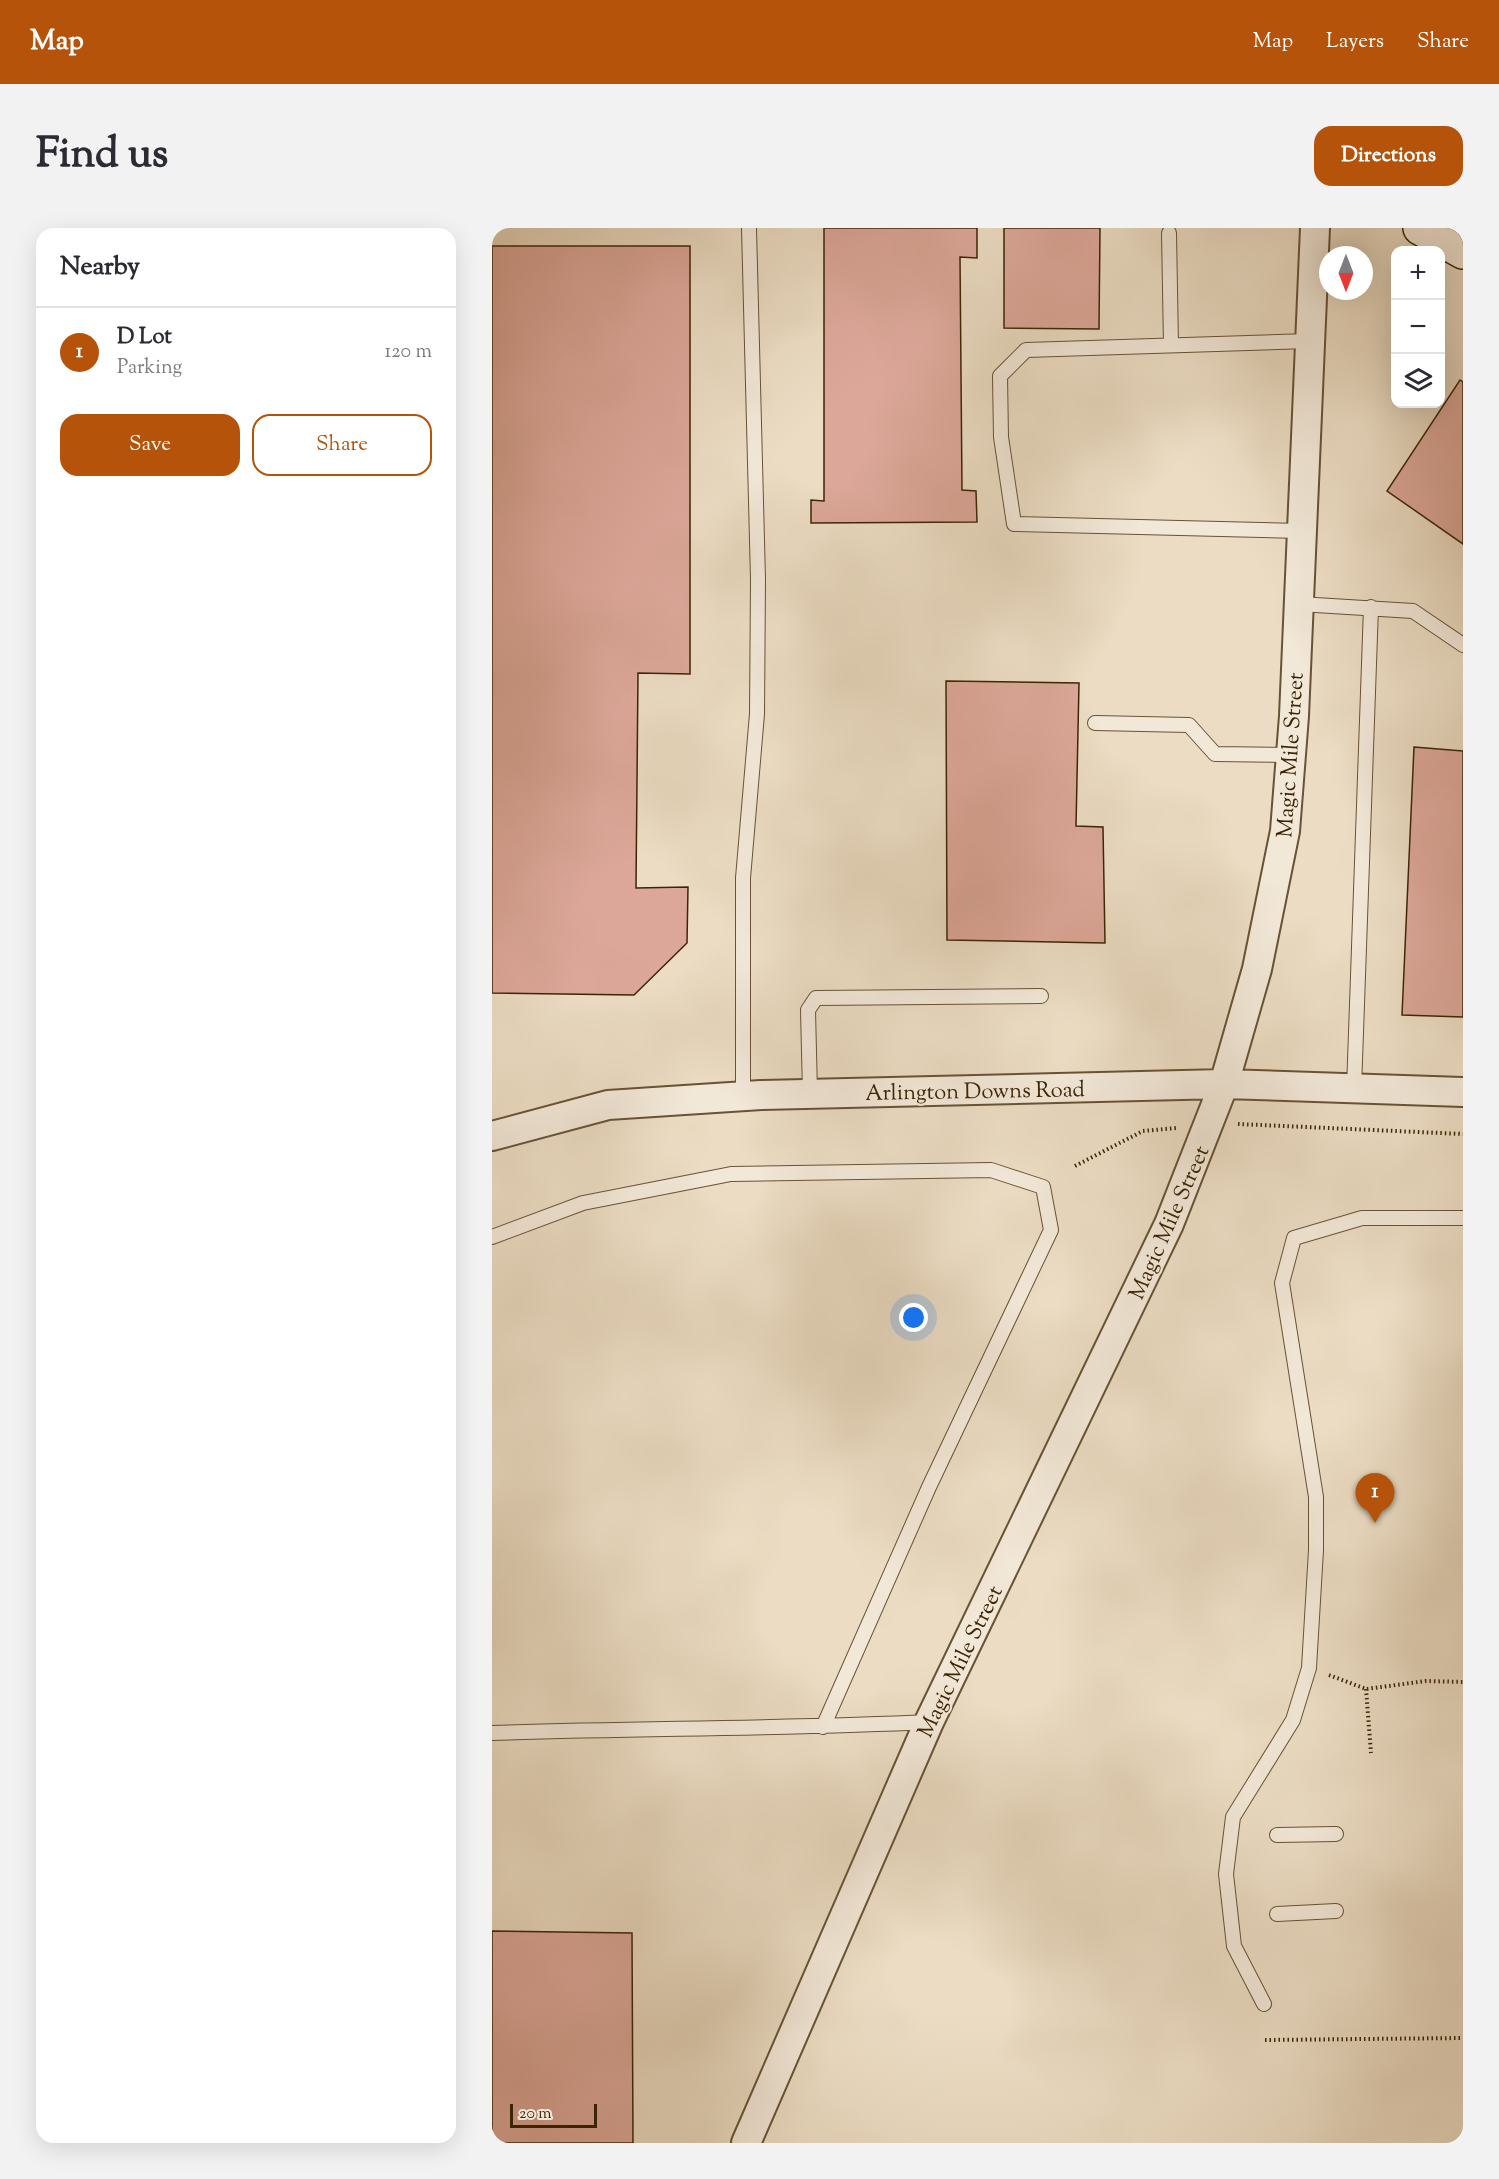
<!DOCTYPE html>
<html lang="en">
<head>
<meta charset="utf-8">
<style>
  body { margin:0; font-family:"Sorts Mill Goudy",serif; background:#f2f2f3; color:#2b2b33 }
  .controls { position:absolute; right:18px; top:18px; display:grid; overflow:hidden; border-radius:12px; box-shadow:0 6px 24px #0002 }
  .controls button { width:54px; height:54px; display:grid; place-items:center; padding:0; border:0; border-bottom:2px solid #e1e1e2; background:#fff; color:#2b2b33; font:30px sans-serif }
  .compass { position:absolute; left:827px; top:18px; width:54px; height:54px; border-radius:50%; background:#fff; box-shadow:0 6px 24px #0002; rotate:180deg }
  .scale { position:absolute; left:18px; bottom:15px; width:87px; box-sizing:border-box; padding-left:6px; border:3px solid #3c2504; border-top:0; font-size:16px; line-height:21px; white-space:nowrap; color:#3c2504; -webkit-text-stroke:4px #f2e8d8; paint-order:stroke }
  .you { position:absolute; left:422px; top:1090px; width:21px; height:21px; margin:-15px; border:4px solid #fff; border-radius:50%; background:#1a73e8; box-shadow:0 0 0 9px #1a73e833 }
  .badge { display:grid; place-items:center; width:39px; height:39px; border-radius:50%; background:#b45309; color:#fff; font-size:20px; font-weight:700 }
  .pin { position:absolute; translate:-50% -50px; filter:drop-shadow(0 2px 3px #0008) }
  .pin::after { content:''; position:absolute; top:32px; width:21px; height:18px; background:inherit; clip-path:polygon(0 0,100% 0,50% 100%) }
  .list { margin:0; padding:0; list-style:none }
  h2 { display:flex; justify-content:space-between; align-items:center; height:78px; margin:0; padding:0 24px; font-size:26px }
  h2 small { font-size:20px; font-weight:400; color:#7c7c81 }
  .list li { display:grid; grid-template-columns:39px 1fr auto; gap:18px; align-items:center; box-sizing:border-box; height:90px; padding:0 24px; border-top:2px solid #e1e1e2 }
  .list b { display:block; font-size:22px; white-space:nowrap }
  .list p { margin:0; font-size:20px; white-space:nowrap; color:#7c7c81 }
  .list em { font-size:20px; font-style:normal; color:#7c7c81 }
  .actions { display:flex; gap:12px; padding:18px 24px }
  .actions a { flex:1; padding:14px 0; border:2px solid #b45309; border-radius:18px; text-align:center; font-size:21px; color:#b45309 }
  .actions .main { background:#b45309; color:#fff }
  .icon { flex:none; width:33px; height:33px; fill:none; stroke:currentColor; stroke-width:2; stroke-linecap:round; stroke-linejoin:round }
  .map { position:relative; flex:none; width:971px; height:1915px; overflow:hidden; border-radius:18px }
  header { display:flex; align-items:center; gap:36px; box-sizing:border-box; height:84px; padding:0 30px; background:#b45309; color:#fff }
  header strong { font-size:28px }
  nav { display:flex; gap:33px; margin-inline-start:auto; font-size:21px }
  .intro { display:flex; align-items:center; justify-content:space-between; box-sizing:border-box; height:144px; padding:0 36px }
  h1 { margin:0; font-size:42px }
  .button { padding:15px 27px; border-radius:18px; background:#b45309; color:#fff; font-size:21px; font-weight:700 }
  main { display:flex; gap:36px; padding:0 36px }
  aside { flex:1; background:#fff; border-radius:18px; box-shadow:0 6px 24px #0002 }
  .map>svg:first-child { display:block }
  .building { fill:#dca799; stroke:#3c2504; stroke-width:1.5 }
  .lines { fill:none; stroke-linecap:round; stroke-linejoin:round }
  .lane-casing { stroke:#685334; stroke-width:16 }
  .street-casing { stroke:#685334; stroke-width:32 }
  .secondary-casing { stroke:#3c2504; stroke-width:36 }
  .path { stroke:#3c2504; stroke-width:4; stroke-dasharray:1.5 3; stroke-linecap:butt }
  .lane { stroke:#f2e8d8; stroke-width:14 }
  .street { stroke:#f2e8d8; stroke-width:28 }
  .secondary { stroke:#f2e8d8; stroke-width:33 }
  .labels { text-anchor:middle; stroke-width:4.5; stroke-linejoin:round; paint-order:stroke }
  .street-label { font-size:22px; fill:#3c2504; stroke:#f2e8d8 }
</style>
</head>
<body>
<header>
<strong>Map</strong>
<nav><a>Map</a><a>Layers</a><a>Share</a></nav>
</header>
<div class="intro"><h1>Find us</h1><a class="button">Directions</a></div>
<main>
<aside>
<h2>Nearby<small></small></h2>
<ul class="list">
<li><span class="badge">1</span><div><b>D Lot</b><p>Parking</p></div><em>120 m</em></li>
</ul>
<div class="actions"><a class="main">Save</a><a>Share</a></div>
</aside>
<div class="map">
<svg width="971" height="1915" viewBox="0 0 971 1915">
  <rect width="100%" height="100%" fill="#ebdcc3"/>
  <filter id="stains"><feTurbulence type="fractalNoise" baseFrequency=".00333" numOctaves="4"/><feColorMatrix values="0 0 0 0 .2 0 0 0 0 .09 0 0 0 0 .02 0 0 0 .5 -.17"/></filter>
  <radialGradient id="worn" r=".72"><stop offset=".6" stop-color="#630" stop-opacity="0"/><stop offset="1" stop-color="#630" stop-opacity=".3"/></radialGradient>
  <path class="building" d="M332,0H485V30L468,29L470,262L484,263L485,294L319,295V272L332,273Z
    M512,0H608L607,101L512,100Z
    M0,18H198V446L146,445L144,660L196,659L195,715L142,767L0,765Z
    M968,152L971,154V316L895,263Z
    M454,453L587,455L584,598L611,599L613,715L455,712Z
    M922,519L971,523V789L910,787Z
    M0,1703L140,1705L141,1915H0Z"/>
  <g class="lines">
    <defs>
      <path id="lane" d="M677,5L679,117
        M810,303L522,296L509,209L508,148L534,122L818,113
        M807,376L921,383L971,417
        M603,495L697,497L723,526L800,527
        M862,861L879,379
        M318,865L316,782L324,770L549,768
        M251,868V650L265,486L266,352L257,0
        M0,1009L91,975L239,946L499,942L551,959L559,1002L437,1259L331,1499
        M0,1505C146,1500 291,1501 437,1494
        M785,1607L844,1606
        M785,1686L844,1683
        M772,1776L742,1718L734,1646L741,1589L801,1492L817,1440L824,1322V1269L790,1055L802,1010L870,990H971"/>
      <path id="street" d="M0,908L116,877L269,867L732,856L971,864
        M254,1915L437,1494L677,996L732,856L765,741L793,603L802,488L823,0"/>
      <path id="secondary" d="M928,0L971,24"/>
    </defs>
    <use href="#lane" class="lane-casing"/>
    <use href="#street" class="street-casing"/>
    <use href="#secondary" class="secondary-casing"/>
    <path class="path" d="M746,896L971,906
      M583,938L651,903L684,900
      M837,1447L874,1461L934,1453L971,1454
      M874,1461L879,1525
      M773,1812L971,1810"/>
    <use href="#lane" class="lane"/>
    <use href="#street" class="street"/>
    <use href="#secondary" class="secondary"/>
  </g>
  <g class="labels">
    <g class="street-label">
      <text transform="translate(797 527) rotate(-86)" y="8">Magic Mile Street</text>
      <text transform="translate(483 862) rotate(-1)" y="8">Arlington Downs Road</text>
      <text transform="translate(676 994) rotate(-66)" y="8">Magic Mile Street</text>
      <text transform="translate(467 1433) rotate(-64)" y="8">Magic Mile Street</text>
    </g>
  </g>
  <rect width="100%" height="100%" filter="url(#stains)"/>
  <rect width="100%" height="100%" fill="url(#worn)"/>
</svg>
<div class="controls">
<button>+</button>
<button>−</button>
<button><svg class="icon" aria-label="layers" viewBox="0 0 24 24"><path d="M12 4l9 5-9 5-9-5zM3 14l9 5 9-5"/></svg></button>
</div>
<svg class="compass" viewBox="-18 -18 36 36"><path d="M0-13l5 13h-10z" fill="#e53935"/><path d="M0 13l5-13h-10z" fill="#7c7c81"/></svg>
<div class="scale">20 m</div>
<div class="you"></div>
<div class="pin badge" style="left:883px;top:1295px">1</div>
</div>
</main>
</body>
</html>
